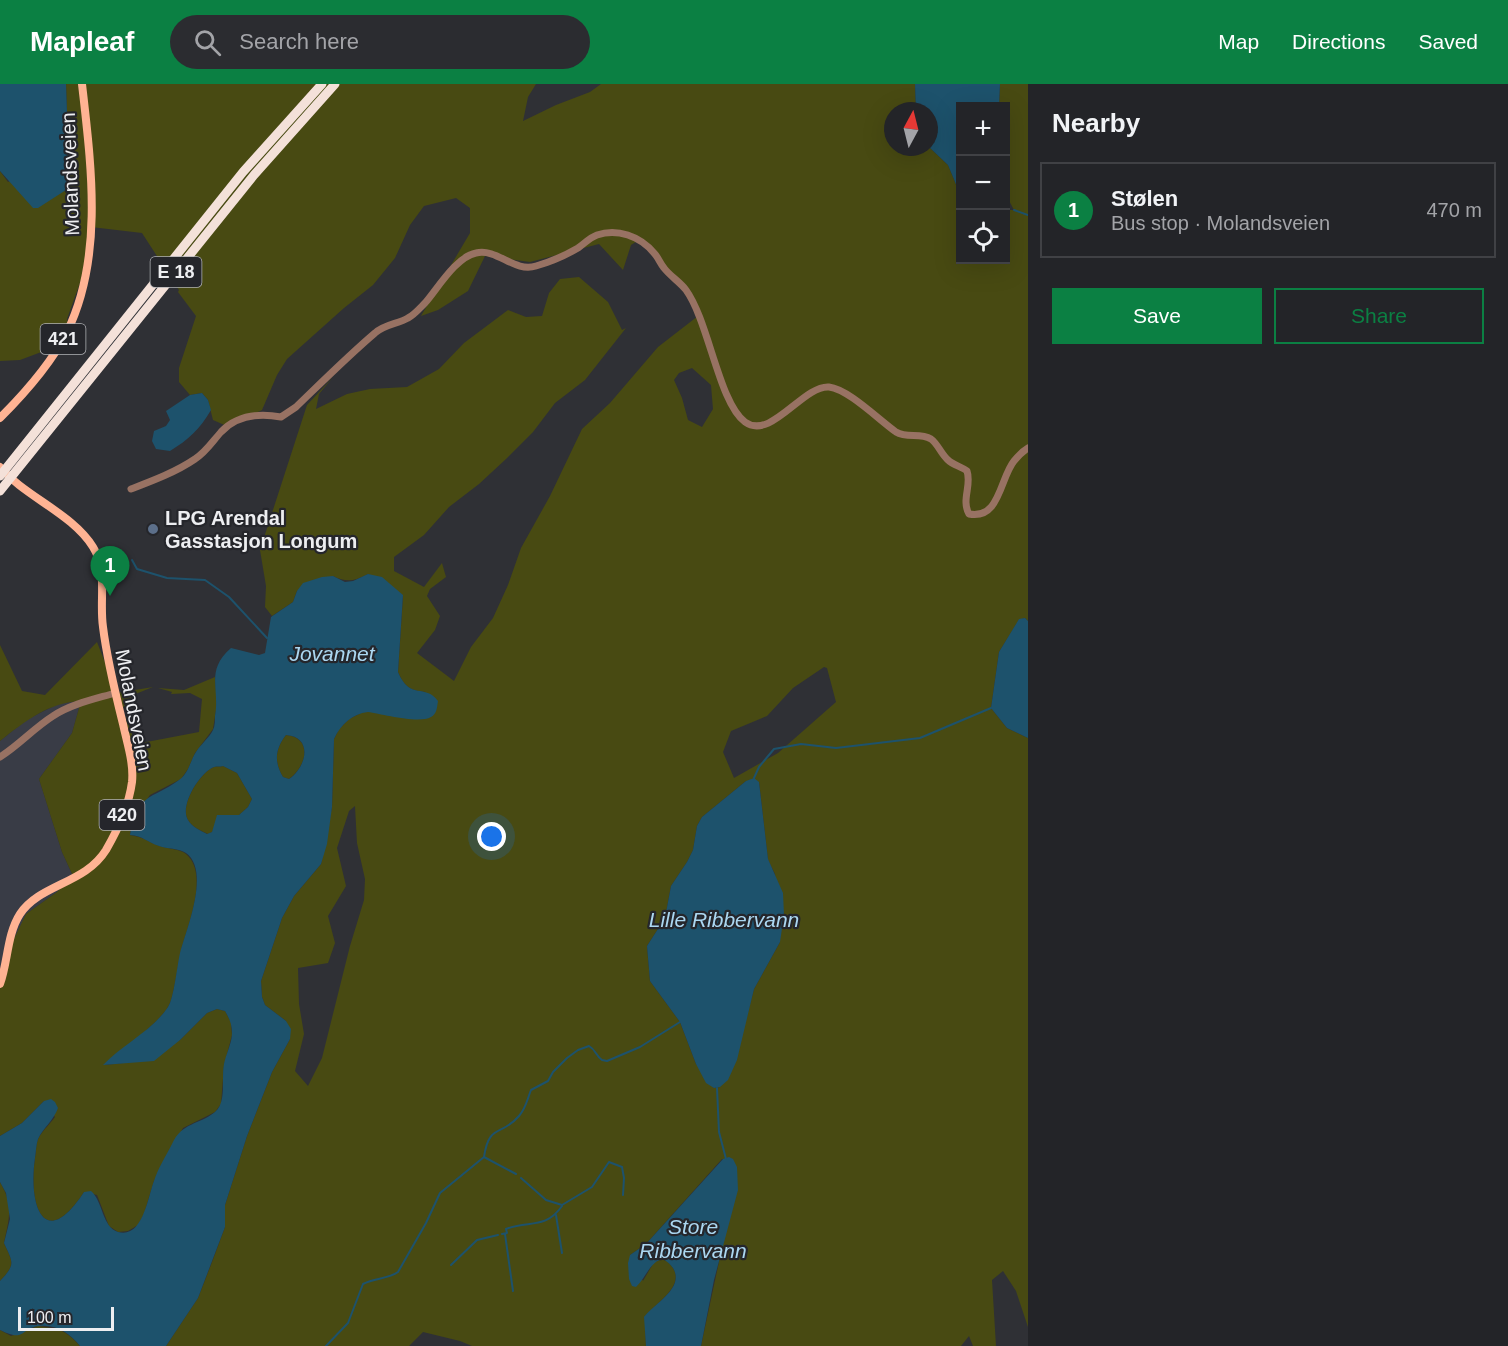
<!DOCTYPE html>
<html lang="en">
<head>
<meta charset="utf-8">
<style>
  body { margin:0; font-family:Helvetica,sans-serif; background:#2b2c30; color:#f1f3f6 }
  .controls { position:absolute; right:18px; top:18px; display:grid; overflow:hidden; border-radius:0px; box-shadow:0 6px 24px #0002 }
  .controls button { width:54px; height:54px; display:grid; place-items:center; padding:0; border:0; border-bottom:2px solid #404145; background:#232428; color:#f1f3f6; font:30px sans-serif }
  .compass { position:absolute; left:884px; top:18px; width:54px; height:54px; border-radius:50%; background:#232428; box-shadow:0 6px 24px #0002; rotate:7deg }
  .scale { position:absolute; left:18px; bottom:15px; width:96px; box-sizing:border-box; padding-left:6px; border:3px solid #edeef1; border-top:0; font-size:16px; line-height:21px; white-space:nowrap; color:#edeef1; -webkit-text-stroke:4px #25262b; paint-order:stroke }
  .you { position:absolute; left:492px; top:753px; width:21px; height:21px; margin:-15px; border:4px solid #fff; border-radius:50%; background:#1a73e8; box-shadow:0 0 0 9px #1a73e833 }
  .badge { display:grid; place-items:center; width:39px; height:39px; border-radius:50%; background:#0b8043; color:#fff; font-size:20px; font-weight:700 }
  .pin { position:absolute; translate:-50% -50px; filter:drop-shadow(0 2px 3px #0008) }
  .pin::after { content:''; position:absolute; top:32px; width:21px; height:18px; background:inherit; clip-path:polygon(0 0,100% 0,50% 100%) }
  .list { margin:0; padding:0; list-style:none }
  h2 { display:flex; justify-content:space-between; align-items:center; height:78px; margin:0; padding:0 24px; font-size:26px }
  h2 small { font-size:20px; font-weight:400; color:#a3a4a8 }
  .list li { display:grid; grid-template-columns:39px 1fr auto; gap:18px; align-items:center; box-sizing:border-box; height:96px; margin:0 12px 12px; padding:0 12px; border:2px solid #404145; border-radius:0px }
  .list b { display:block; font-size:22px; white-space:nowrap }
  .list p { margin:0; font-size:20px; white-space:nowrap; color:#a3a4a8 }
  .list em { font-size:20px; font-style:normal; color:#a3a4a8 }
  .actions { display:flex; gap:12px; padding:18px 24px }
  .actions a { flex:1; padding:14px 0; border:2px solid #0b8043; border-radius:0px; text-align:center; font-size:21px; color:#0b8043 }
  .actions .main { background:#0b8043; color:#fff }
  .icon { flex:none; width:33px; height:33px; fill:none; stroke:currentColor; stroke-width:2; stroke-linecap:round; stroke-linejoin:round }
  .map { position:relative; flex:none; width:1028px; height:1262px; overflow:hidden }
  header { display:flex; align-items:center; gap:36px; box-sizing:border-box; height:84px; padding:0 30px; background:#0b8043; color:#fff }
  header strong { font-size:28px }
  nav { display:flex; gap:33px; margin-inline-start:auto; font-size:21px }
  .search { width:420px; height:54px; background:#2b2c30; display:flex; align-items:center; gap:15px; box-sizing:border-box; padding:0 21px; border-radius:33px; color:#a3a4a8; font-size:22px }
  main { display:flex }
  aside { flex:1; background:#232428 }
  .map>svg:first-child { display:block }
  .built { fill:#393c46 }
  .green { fill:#484a12; fill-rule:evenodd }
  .water { fill:#1d526c; fill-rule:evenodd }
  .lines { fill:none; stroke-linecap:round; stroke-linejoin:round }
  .stream { stroke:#1d526c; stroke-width:2 }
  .minor { stroke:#987263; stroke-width:7 }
  .major { stroke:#ffb393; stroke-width:8 }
  .highway { stroke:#f4e1d9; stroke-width:9 }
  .service-dot { fill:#5c6f8a; stroke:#25262b; stroke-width:2 }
  .labels { text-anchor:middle; stroke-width:4.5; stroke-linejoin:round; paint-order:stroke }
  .shield { fill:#25262b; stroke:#b1b2b6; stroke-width:1.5 }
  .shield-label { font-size:18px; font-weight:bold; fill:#edeef1 }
  .street-label { font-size:20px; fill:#edeef1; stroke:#25262b }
  .poi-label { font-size:20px; font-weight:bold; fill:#edeef1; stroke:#25262b; text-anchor:start }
  .water-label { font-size:21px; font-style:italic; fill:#abd7f1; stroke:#25262b }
</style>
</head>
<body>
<header>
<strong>Mapleaf</strong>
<div class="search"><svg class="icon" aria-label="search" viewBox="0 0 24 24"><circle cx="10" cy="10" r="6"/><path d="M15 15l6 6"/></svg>Search here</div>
<nav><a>Map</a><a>Directions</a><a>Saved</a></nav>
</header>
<main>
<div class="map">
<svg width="1028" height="1262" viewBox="0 0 1028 1262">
  <rect width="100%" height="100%" fill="#2f3035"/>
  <path class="built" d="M81,617L72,649L39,695L62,768L73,792L57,808L26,830L0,902V657L26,636L60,619Z"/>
  <path class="green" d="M66,0H536L528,13L523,37L556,21L590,8L601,0H915L916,27H893V63H929L948,81L960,110V176H1006V126H1014L1006,111V22H999L1000,0H1028V537L1025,534L1019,536L999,568L991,624L1007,644L1028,654V1243L1016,1207L1003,1187L992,1196L996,1262H973L969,1252L961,1262H701L720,1173L726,1075H722L646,1160L630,1171L643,1197L654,1178L662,1175C668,1177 669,1179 673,1184C685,1203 655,1219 645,1233L646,1262H472L460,1257L423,1248L409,1262H166L198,1214L212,1178L225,1143V1121L247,1052L272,988L290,955L286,937L265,921L262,913L261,897L282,834L294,812L321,780L332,723L334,655L339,645L349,635L361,629L426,608C410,607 404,602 398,588L403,512L368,490C354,497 347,499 333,492L297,507L293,518L272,532L265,523L266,502L260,466L307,321L333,293L319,310L316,325L347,310L370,305L407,303L439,285L464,259L508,226L526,233L542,232L549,209L560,195L579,193L608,218L622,246L626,244L585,296L555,319L533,348L506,375L479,400L449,423L424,451L394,473V487L424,503L442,479L446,493L430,505L427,512L440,532L435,546L417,569L454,597L471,563L493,534L508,501L521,464L550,412L582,345L610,319L658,263L698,232L687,208L639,156L631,161L623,186L599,160L530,178L485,172L468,207L438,226L421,232L470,149V124L456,114L424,122L410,141L395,174L373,201L344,224L287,275L277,291L262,326L229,343L213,336L208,316L202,309L190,311L179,298V284L196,232L178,208L179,206L142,149L91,143L81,196L67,235L68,242L52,264L20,276L0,277V87L8,98L74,65L67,28ZM692,284L711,301L713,325L702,343L688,336L682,314L674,296L679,289ZM824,583L827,584L836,618L778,669L734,694L723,668L731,647L767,632L793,604ZM746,697L759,698L768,776L775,790L780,858L754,905L745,939L720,1003L714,1004L696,980L680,938L650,897L647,862L665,834L671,802L687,778L693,766L697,742L702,733ZM355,722L357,759L365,795L364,816L350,862L322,974L308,1002L295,987L304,950L299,920L298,884L328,879L335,859L328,832L346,802L337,764L349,727Z
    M97,558L117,609L153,603L133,611L122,625L136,660L199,648L202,615L190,609L171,610L172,608L158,604L184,606L215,593L217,620L213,645L195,669L188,685L181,695L150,711L133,736L130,751C144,753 148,758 160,762C168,765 180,765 186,770C210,790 187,843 181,867C178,879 174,913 169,921C161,938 120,967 105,981L123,979L180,956L207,929L217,925L225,927L231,938L232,951L224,982L221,1020L215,1028L183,1044L154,1097L144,1130L138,1141L128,1147L118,1148L109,1142L97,1111L84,1108C44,1169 28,1121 35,1074C36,1068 36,1060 38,1055C42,1047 50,1040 55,1033L44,1017L22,1039L0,1052V902L11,861L26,830L57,808L73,792L62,768L39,695L72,649L81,617C49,618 24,638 0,657V561L22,607L45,611Z
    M286,651C314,654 306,683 289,695L283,693C274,678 275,665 286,651Z
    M223,682L237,689L252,715L248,723L239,731H221L212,748L208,750C201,747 192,743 188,736C179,722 200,688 214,683C217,682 220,683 223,682Z
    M0,1098C14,1122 9,1134 4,1159C13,1179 16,1180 0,1197Z
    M38,1242C59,1245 65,1245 80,1262H0V1246L11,1252Z"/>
  <path class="water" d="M0,0H66L67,28L74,65L66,106L38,124H33L0,87Z
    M915,0H1000L999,22H960V110L948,81L929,63V27H916Z
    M202,309L208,316L211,326C200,345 188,356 170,367L156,365L152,357L154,347L166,342L170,336L166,327L190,311Z
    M368,490L382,493L403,511L398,588C410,617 425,599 438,617C437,623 437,630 431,633C419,640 382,630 368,628C352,630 341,640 334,655L332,723L327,760L321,780L294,812L282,834L261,897L262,913L265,921L286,937L291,945L290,955L272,988L247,1052L225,1121V1143L198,1214L166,1262H80C70,1249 56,1240 39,1242C20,1244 26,1259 0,1246V1197C16,1180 13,1179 4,1159L10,1135L6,1109L0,1098V1052L22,1039L44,1017L51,1015L55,1018L58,1024C54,1036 43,1044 38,1055C36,1061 36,1068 35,1074C28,1121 44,1169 84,1108L91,1107C103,1117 102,1143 118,1148C143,1155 148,1112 154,1097C158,1084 166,1072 172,1060C182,1038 199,1041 215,1028C227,1018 221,994 224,980C226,970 232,959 232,949C232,940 229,934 225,927L217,925L207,929L180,956L154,977L103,981C123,960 152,947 168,923C174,914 177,882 180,869C186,846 211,787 186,769C179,764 167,765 159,762C147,758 143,752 130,751C137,709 151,716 179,696C189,689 190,677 196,668C201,660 209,654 213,646C215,642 215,636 215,632C220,603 205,587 231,564L259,571L265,569L271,533L293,518L297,507L303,499L322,493L333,492L345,498L353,497ZM286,651C314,653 306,684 289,695L283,693C274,678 275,665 286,651ZM223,682L237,689L252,715L248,723L239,731H217L212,748L207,750C201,747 192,743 188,736C179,722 200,688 214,683C217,682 220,683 223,682Z
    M1025,534L1028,537V654L1007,644L991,624L999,568L1019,535Z
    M754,694L759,698L768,775L783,809L784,831L780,858L754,905L737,976L728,996L720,1003L714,1004L706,999L696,980L680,938L650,897L647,862L665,834L671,802L687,778L693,766L697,742L702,733L746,697Z
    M729,1073L733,1075L737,1083L738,1106L714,1196L701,1262H646L644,1233C655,1219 685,1204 673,1184C669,1179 667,1177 662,1175C649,1179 646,1194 636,1203L632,1202L629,1195L628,1179L630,1171L646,1160L723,1075Z"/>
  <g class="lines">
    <path class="stream" d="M1014,126L1028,131
      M132,476L137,485L167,494L205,496L229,513L267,554
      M754,694L759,683L774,665L801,660L836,664L920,654L991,624
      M717,1004L719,1048L726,1075
      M484,1073L516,1090
      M521,1094L546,1116L562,1121L592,1103L609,1078L622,1083L624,1094L623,1111
      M556,1131L562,1169
      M502,1150L507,1149L506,1145C529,1136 545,1146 562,1122
      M505,1150L513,1207
      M451,1181L477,1156L498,1151
      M326,1262L348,1239L363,1200C375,1194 388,1195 398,1188L426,1139L440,1109L484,1073C489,1039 501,1053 519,1032C526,1024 527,1016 531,1006L548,997L553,988L567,974L578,966L589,962C596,966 596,972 602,976L607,977L640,963L680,938"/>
    <path class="minor" d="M131,405C152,397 176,388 195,375C206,368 212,358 221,348C237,331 259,329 281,333L296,323C322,298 348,272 375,249C385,240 398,240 408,234C414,231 420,224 425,219C438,204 456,173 476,169C498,164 514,189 536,182C550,178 566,171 578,164C584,160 589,154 597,151C617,144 640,152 654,169C658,173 660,179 664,184C670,192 680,198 686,206C709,238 719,319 745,338C771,357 803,301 829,303C848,305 879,336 896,348C907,355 920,348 931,355C938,360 941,370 948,376C953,381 962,383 967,387C972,401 961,416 969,430C1000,436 1000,394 1014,377C1018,372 1023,367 1028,364
      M0,673C19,661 34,644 53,632C71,620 95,615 115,609"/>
    <path class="major" d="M0,334C25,309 51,280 67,248C104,173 91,80 82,0
      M0,383C24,412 73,430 93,463C108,487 99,516 103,543C107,576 115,608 123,640C127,659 134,679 132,698C129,721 117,747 106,766C85,800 40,800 20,830C7,850 8,878 0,900"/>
    <path class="highway" d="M0,392L243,88L322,0
      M0,407L254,91L335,0"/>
  </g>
  <circle class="service-dot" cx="153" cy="445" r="6"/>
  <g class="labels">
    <g class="shield">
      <rect x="150.5" y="173" width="51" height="30" rx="4.5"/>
      <rect x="40.5" y="240" width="45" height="30" rx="4.5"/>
      <rect x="99.5" y="716" width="45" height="30" rx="4.5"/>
    </g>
    <g class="shield-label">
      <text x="176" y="194">E 18</text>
      <text x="63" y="261">421</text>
      <text x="122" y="737">420</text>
    </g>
    <g class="street-label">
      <text transform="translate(70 90) rotate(-92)" y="7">Molandsveien</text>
      <text transform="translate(134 626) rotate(79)" y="7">Molandsveien</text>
    </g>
    <g class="poi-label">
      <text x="165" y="441">LPG Arendal<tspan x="165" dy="23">Gasstasjon Longum</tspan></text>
    </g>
    <g class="water-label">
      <text x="332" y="577">Jovannet</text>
      <text x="724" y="843">Lille Ribbervann</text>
      <text x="693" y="1150">Store<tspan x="693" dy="24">Ribbervann</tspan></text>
    </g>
  </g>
</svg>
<div class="controls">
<button>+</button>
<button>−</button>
<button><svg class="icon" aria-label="locate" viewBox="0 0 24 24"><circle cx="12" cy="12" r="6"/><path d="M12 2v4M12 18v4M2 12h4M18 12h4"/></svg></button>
</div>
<svg class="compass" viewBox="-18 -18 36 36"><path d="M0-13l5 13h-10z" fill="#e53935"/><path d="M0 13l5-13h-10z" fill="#a3a4a8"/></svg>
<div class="scale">100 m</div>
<div class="you"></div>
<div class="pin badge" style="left:110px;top:512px">1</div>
</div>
<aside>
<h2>Nearby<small></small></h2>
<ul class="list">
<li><span class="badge">1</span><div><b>Stølen</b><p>Bus stop · Molandsveien</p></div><em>470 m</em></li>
</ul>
<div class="actions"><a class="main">Save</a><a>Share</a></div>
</aside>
</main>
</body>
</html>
